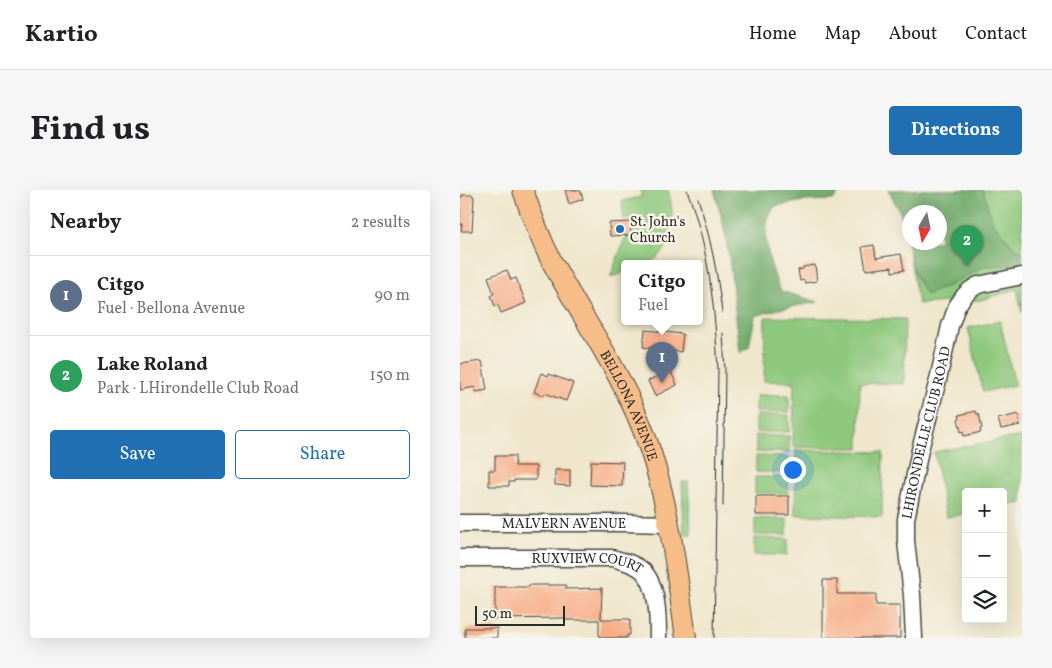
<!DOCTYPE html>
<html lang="en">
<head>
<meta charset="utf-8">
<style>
  body { margin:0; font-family:Vollkorn,serif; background:#f6f6f6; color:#202124 }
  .controls { position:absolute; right:15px; bottom:15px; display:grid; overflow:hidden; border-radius:5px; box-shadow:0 5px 20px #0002 }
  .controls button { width:45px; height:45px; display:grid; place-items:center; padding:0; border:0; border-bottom:1px solid #e0e0e0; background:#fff; color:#202124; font:25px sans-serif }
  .compass { position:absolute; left:442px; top:15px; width:45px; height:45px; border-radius:50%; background:#fff; box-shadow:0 5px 20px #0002; rotate:189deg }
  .scale { position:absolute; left:15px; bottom:12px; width:90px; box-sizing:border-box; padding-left:5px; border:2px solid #2b2b2b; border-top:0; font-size:14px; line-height:18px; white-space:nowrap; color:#2b2b2b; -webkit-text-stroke:4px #f7f3e8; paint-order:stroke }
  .you { position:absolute; left:332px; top:279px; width:18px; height:18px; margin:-12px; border:4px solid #fff; border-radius:50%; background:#1a73e8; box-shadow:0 0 0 8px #1a73e833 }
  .badge { display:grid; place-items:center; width:32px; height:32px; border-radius:50%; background:#1f6fb2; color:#fff; font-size:16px; font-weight:700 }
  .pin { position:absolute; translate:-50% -41px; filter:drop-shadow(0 1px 2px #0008) }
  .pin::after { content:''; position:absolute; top:26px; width:18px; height:15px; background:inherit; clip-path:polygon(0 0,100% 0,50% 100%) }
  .popup { position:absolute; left:161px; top:70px; width:82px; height:65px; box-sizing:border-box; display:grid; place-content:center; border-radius:5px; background:#fff; filter:drop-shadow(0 1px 4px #0005); font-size:16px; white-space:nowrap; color:#757577 }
  .popup b { font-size:19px; color:#202124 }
  .popup::after { content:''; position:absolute; left:50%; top:100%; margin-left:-10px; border:10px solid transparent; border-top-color:#fff }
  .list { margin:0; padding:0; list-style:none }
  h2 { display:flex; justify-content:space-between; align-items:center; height:65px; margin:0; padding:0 20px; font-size:21px }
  h2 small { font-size:16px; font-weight:400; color:#757577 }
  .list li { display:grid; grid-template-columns:32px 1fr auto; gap:15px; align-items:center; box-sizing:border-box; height:80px; padding:0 20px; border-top:1px solid #e0e0e0 }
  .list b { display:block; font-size:19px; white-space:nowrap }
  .list p { margin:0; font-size:16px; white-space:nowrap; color:#757577 }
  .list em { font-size:16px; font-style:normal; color:#757577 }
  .actions { display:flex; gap:10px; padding:15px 20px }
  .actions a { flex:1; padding:11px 0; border:1px solid #1f6fb2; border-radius:5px; text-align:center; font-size:18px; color:#1f6fb2 }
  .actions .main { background:#1f6fb2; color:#fff }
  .icon { flex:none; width:28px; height:28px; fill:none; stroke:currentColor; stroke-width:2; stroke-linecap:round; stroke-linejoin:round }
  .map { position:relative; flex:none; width:562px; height:448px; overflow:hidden; border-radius:5px }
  header { display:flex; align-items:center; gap:30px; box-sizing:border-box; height:70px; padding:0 25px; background:#fff; border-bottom:1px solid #e0e0e0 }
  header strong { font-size:24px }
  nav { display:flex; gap:28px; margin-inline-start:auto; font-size:18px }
  .intro { display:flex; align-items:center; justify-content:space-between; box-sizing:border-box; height:120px; padding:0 30px }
  h1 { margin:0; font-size:35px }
  .button { padding:12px 22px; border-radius:5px; background:#1f6fb2; color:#fff; font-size:18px; font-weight:700 }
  main { display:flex; gap:30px; padding:0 30px }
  aside { flex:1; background:#fff; border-radius:5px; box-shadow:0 5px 20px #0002 }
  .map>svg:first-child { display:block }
  .green { fill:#8ec87d; stroke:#5c7a54; fill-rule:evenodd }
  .forest { fill:#72ac6c; stroke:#4e6c4c; fill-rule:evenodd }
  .building { fill:#f7ae88 }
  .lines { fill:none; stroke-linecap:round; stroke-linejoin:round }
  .minor-casing { stroke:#484743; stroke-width:19 }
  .major-casing { stroke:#484743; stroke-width:22 }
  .minor { stroke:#fff; stroke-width:16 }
  .major { stroke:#f7bd88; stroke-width:20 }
  .tram { stroke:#2b2b2b; stroke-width:1 }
  .poi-dot { fill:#1f6fb2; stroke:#f7f3e8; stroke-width:2 }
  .labels { text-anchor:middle; stroke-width:5; stroke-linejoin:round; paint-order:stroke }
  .poi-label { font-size:14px; fill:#2b2b2b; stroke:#f7f3e8; text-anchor:start }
  .street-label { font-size:14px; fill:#2b2b2b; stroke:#f7f3e8 }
</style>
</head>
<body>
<header>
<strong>Kartio</strong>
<nav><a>Home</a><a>Map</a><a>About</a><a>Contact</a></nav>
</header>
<div class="intro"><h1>Find us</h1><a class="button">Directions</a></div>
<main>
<aside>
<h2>Nearby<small>2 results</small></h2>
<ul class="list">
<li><span class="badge" style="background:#5c6f8a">1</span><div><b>Citgo</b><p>Fuel · Bellona Avenue</p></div><em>90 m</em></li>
<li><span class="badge" style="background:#2e9e5b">2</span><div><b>Lake Roland</b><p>Park · LHirondelle Club Road</p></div><em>150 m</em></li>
</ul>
<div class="actions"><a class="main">Save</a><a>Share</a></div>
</aside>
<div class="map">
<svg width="562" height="448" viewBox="0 0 562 448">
  <rect width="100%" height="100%" fill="#f7f3e8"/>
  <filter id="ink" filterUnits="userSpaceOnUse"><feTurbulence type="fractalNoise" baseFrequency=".02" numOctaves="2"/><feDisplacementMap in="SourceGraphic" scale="10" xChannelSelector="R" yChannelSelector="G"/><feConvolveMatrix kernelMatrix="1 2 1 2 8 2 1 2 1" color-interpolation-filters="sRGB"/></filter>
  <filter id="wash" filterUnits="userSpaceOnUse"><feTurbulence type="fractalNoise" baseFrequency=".0096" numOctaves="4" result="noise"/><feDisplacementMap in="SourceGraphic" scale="20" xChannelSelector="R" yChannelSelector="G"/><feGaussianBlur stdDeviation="1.12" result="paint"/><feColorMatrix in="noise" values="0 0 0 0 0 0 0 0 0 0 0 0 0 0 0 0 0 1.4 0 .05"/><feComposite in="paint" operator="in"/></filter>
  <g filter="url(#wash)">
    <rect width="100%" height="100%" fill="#efe6cb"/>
    <path class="green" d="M181,0H208C215,24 216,62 188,73C181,76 172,74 164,74V83L150,87L165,48L174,46L173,29H164L162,11L181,7Z
      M438,0H562V123L557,99L521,110L458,114ZM450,22H480V52H450Z
      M305,127L445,129L444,194L400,193L399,258L333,257L334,192L304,191Z
      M540,131L555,195L523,202L508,138Z
      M296,205H329V222H296Z
      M296,225H329V242H296Z
      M296,245L329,246V262H296Z
      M562,246V313L543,316V302H506V324L486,327L474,262Z
      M336,260L423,262L422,327L335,325Z
      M296,266L329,267L328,283L296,282Z
      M295,287H328V303H295Z
      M222,292H228L231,344H224Z
      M295,328L327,329V345H295Z
      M294,348L328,349L327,365H294Z"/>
    <path class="forest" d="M254,0H382L373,10L344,11L315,16C312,20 309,25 308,30C302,50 312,83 321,101L358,112L319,119L295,126L289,157L280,163L269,66L263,33Z
      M428,0H523L533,33L555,58L562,61V75L525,76L490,95L466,105L454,83L441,24ZM450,22H480V52H450Z"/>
    <g id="blocks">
      <path class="building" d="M105,0H120L123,9L109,14Z
        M2,5H13V7H14L12,41H1L2,34H0V7H2Z
        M170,32L171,45L150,46L149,33Z
        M414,55L416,68L441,64L444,80L432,82V77L406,80L402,57Z
        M355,75L357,91L345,93L344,90L340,91L338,80L343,79V77Z
        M47,80L51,90L56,88L66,113L41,123L38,115L35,116L31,106L34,104L28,87Z
        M185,140L223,144L221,162L183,157Z
        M22,171L27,200L16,202L15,197L0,200V174Z
        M210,180L217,195L195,206L188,191Z
        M81,183L88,186L89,184L113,193L106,211L85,203L84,206L74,202Z
        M516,221L517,224H519L522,238L520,239L521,242L504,246L503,241L501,242L498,229L500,228L499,225Z
        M558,224L560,235L541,239L538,229Z
        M35,266H55V276H76V290H54V292H49V296H29V280H35Z
        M131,271L163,272L162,296L130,295Z
        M95,280H110V296L95,295Z
        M296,306H329V325H296Z
        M363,390H377V404H416V415H440V448H363Z
        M69,395H106V399L142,398L141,429H170V445H167V448H140V445H139V430H105V428L35,429V397H69Z
        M5,438H37V448H5Z"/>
    </g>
  </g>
  <g filter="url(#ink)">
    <use href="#blocks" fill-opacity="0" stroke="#484743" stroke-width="1"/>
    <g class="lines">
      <defs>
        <g id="minor">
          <path id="s1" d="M0,333H164L208,334"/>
          <path id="s2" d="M0,368H152C162,371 174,373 182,380C198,394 198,428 198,448"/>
          <path id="s3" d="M454,448L452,405L446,351V329L460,260L478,190L490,136L497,116L504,106L510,100L518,95L562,86"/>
        </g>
        <g id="major">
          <path id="s4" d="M63,0C71,24 80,48 91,70C118,121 151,167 174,219C207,290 215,371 226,448"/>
        </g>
      </defs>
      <use href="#minor" class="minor-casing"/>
      <use href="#major" class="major-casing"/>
      <use href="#minor" class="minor"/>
      <use href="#major" class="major"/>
      <path class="tram" d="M227,0C249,58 255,119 258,181L254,448
        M238,8C250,46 258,84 262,123
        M263,316L265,181L263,143"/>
    </g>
  </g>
  <circle class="poi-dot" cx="160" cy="39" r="5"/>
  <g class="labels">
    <g class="poi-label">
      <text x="170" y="36">St. John's<tspan x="170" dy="16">Church</tspan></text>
    </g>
    <g class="street-label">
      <text dy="5" stroke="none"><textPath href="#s4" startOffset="241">BELLONA AVENUE</textPath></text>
      <text dy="5" stroke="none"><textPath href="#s3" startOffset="208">LHIRONDELLE CLUB ROAD</textPath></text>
      <text dy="5" stroke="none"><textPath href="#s1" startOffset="104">MALVERN AVENUE</textPath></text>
      <text dy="5" stroke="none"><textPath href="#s2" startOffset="128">RUXVIEW COURT</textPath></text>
    </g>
  </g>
</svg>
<div class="controls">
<button>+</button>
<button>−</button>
<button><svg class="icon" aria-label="layers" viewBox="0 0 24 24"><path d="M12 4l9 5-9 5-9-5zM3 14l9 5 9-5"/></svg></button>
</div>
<svg class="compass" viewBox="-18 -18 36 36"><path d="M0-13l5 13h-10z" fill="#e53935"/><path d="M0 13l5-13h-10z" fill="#757577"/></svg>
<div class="scale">50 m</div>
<div class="you"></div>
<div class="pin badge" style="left:202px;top:193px;background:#5c6f8a">1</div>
<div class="popup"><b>Citgo</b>Fuel</div>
<div class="pin badge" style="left:507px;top:76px;background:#2e9e5b">2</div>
</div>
</main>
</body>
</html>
